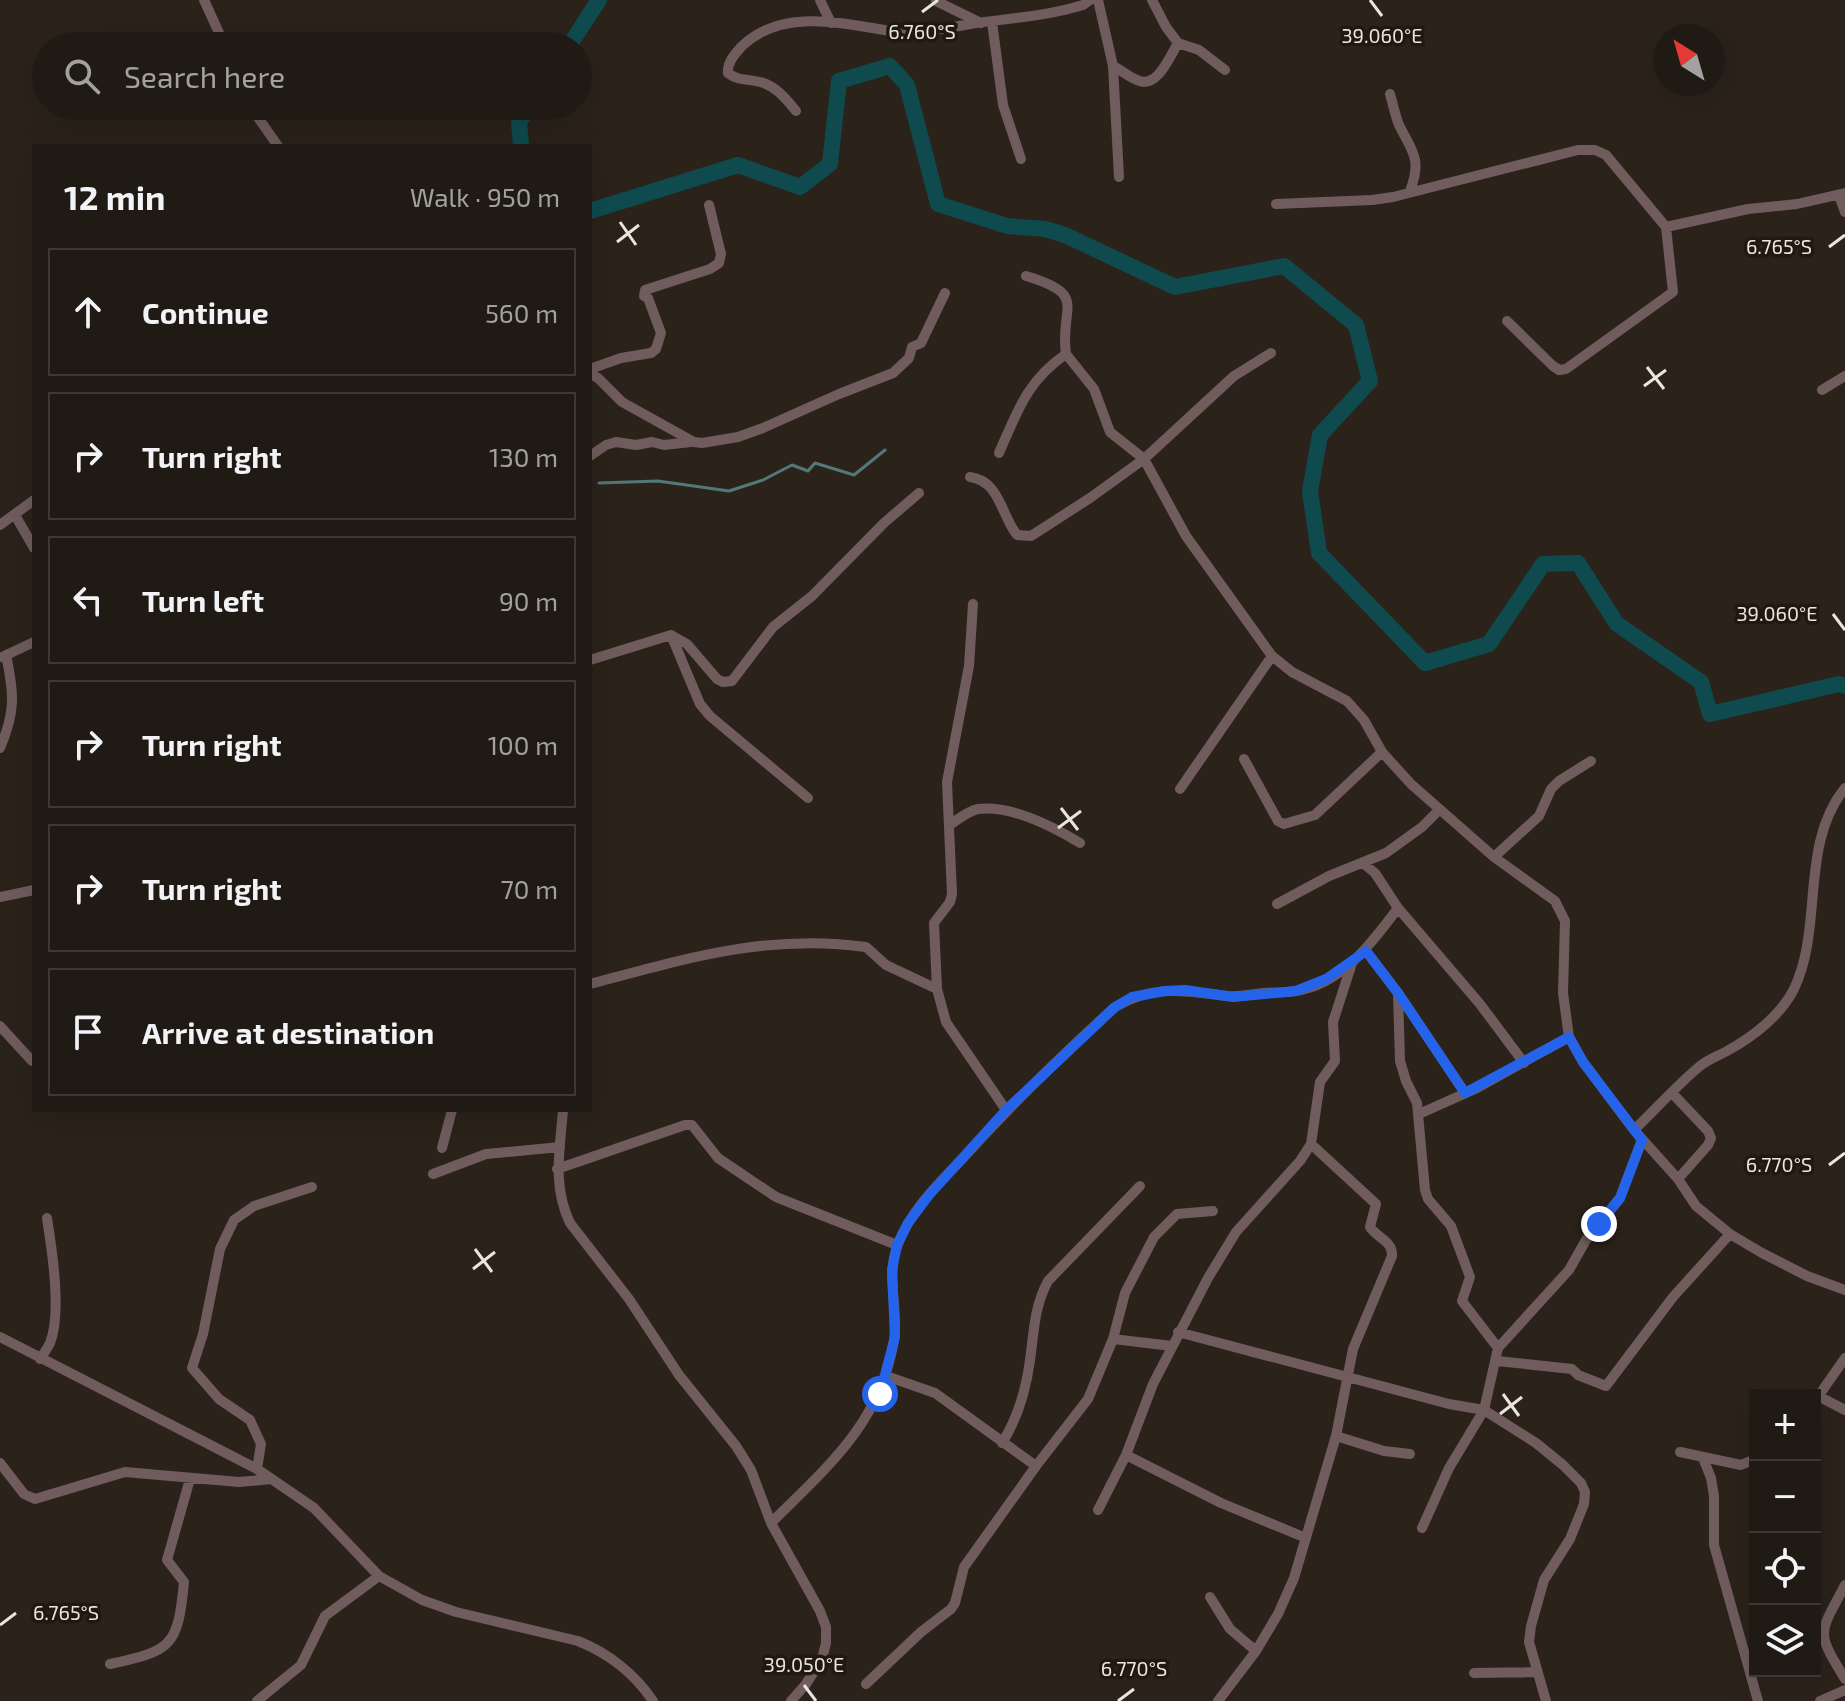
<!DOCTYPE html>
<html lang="en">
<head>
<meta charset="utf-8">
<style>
  body { margin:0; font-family:"Exo 2",sans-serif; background:#28231d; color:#f1f3f6 }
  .controls { position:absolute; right:24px; bottom:24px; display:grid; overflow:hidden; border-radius:0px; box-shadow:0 8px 32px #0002 }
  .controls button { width:72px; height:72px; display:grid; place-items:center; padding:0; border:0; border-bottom:2px solid #3d3834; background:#201a14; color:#f1f3f6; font:40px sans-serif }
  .compass { position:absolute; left:1653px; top:24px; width:72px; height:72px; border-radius:50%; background:#201a14; box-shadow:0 8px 32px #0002; rotate:323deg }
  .stop { position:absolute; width:24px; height:24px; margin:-18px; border:6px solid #2563eb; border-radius:50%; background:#fff }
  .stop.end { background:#2563eb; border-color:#fff; box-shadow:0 2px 8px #0008 }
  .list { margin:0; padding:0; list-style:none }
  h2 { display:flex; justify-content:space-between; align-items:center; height:104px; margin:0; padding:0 32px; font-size:34px }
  h2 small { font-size:26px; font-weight:400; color:#a2a1a0 }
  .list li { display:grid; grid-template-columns:52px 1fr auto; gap:24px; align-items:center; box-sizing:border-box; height:128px; margin:0 16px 16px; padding:0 16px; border:2px solid #3d3834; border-radius:0px }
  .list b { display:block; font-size:30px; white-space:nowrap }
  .list em { font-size:26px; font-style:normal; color:#a2a1a0 }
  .icon { flex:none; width:44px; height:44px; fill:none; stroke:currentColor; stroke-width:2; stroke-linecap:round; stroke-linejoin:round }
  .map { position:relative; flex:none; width:1845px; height:1701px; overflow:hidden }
  .search { position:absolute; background:#201a14; box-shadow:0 8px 32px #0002; left:32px; top:32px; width:560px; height:88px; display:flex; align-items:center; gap:20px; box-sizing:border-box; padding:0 28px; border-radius:44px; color:#a2a1a0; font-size:30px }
  .panel { position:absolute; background:#201a14; box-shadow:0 8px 32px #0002; left:32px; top:144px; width:560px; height:968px; border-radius:0px }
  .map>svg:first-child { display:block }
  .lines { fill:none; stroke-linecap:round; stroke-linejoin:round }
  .stream { stroke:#51797a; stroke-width:3 }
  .river { stroke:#0f4b4e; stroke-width:16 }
  .minor { stroke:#705c5d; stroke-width:10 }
  .route { stroke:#2563eb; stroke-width:10 }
  .ticks { fill:none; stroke:#ebe5e0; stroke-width:3 }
  .ticks-label { font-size:20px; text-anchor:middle; fill:#ebe5e0; stroke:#211911; stroke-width:7; stroke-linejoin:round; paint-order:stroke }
</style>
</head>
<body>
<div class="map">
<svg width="1845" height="1701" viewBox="0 0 1845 1701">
  <rect width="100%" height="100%" fill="#2b231a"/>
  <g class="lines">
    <path class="stream" d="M599,483L658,481L729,491L763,480L792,465L808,471L815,463L854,475L885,450"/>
    <path class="river" d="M569,46L599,0
      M521,146L519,122L530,106
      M590,211L738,165L800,187L830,164L839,81L890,66L907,85L938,204L1007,226L1045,229L1065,235L1175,287L1284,266L1356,325L1370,381L1320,435L1310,491L1319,553L1425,663L1489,644L1543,564L1578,563L1617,624L1701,682L1710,714L1839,684L1845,686"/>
    <path class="minor" d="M204,0L225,46
      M820,0L831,23
      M1098,0L1113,66L1119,177
      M1152,0L1166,27L1178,43L1199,50L1225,70
      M936,1L981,23
      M992,22L1003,105L1021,159
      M1113,66C1121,70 1129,77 1137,80C1157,90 1170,56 1178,43
      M1390,94C1393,104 1395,115 1399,125C1413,153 1422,159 1410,191
      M250,106L278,146
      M796,111C786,99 776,86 760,82C748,79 738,81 728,73C727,62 735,54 742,46C786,4 853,27 906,33C930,32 952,27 976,23C1013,18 1047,16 1083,5L1090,0
      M1839,195L1845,212
      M1276,204L1372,200L1393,197L1578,150H1595L1606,155L1666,227L1748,209L1797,204L1845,193
      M1026,276C1090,295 1059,307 1066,354L1094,389L1110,432L1144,459L1186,536L1272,656L1292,672L1347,701L1364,720L1382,752L1411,784L1494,857L1555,901L1565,921L1563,993L1569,1037L1583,1062L1634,1130L1678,1179L1696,1206L1730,1234L1762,1253L1807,1276L1845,1290
      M1507,321L1553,366L1559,370L1566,369L1673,292L1666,227
      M590,369L621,358L651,353L656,349L661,333L648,298L644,296L645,290L710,269L719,263L721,254L709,205
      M590,374L598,378L622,402L694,442L702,443L738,437L763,428L839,394L893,373L909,358L912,347L921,343L945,293
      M1822,390L1845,376
      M999,453C1018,410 1027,381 1066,354
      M590,456L606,445L616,442L636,445L652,442L664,445L691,442
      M970,477C1000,481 1001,515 1017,535L1031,536L1090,498L1144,459L1234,376L1271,353
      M15,515L34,548
      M0,525L34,500
      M973,604L969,666L947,782L952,894L950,902L934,923L937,989L946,1022L1006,1110
      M671,635L700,704L710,716L808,798
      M2,657L34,642
      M590,660L671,635L687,644L717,679L723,682L732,681L773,627L812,596L884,523L919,493
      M0,748C16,711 14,693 6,655
      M1244,759L1278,821L1284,824L1315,815L1382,752
      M1180,789L1272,656
      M950,825C958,819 968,811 978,809C1012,805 1052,826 1080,843
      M1494,857L1539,816L1551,789L1559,781L1591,761
      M1363,863L1375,873L1398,908L1480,1004L1524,1063
      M0,897L34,890
      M1277,904L1329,876L1386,853L1422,827L1439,810
      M1366,951L1398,993L1465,1093
      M590,984C684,959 768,933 866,947L886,965L937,989
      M1398,993L1400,1061L1406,1081L1417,1103L1425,1190L1428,1199L1451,1226L1470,1277L1462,1301L1498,1348L1484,1410L1449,1468L1422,1528
      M0,1026L32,1061
      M1673,1094L1708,1131L1711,1138L1708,1145L1678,1179
      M563,1110C560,1149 552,1186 570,1223L629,1299L679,1375L736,1446L751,1470L771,1523L820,1611L826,1627V1643L822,1659L806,1684L791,1701
      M1419,1114L1475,1089L1569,1037
      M1634,1130C1656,1109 1677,1085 1700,1066C1709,1059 1718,1056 1727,1051C1753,1037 1781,1015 1794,989C1824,926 1799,845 1845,788
      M442,1148L452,1110
      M557,1169L685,1125H692L718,1158L776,1197L897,1245
      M433,1174L486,1154L560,1147
      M1178,1332L1449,1404L1484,1410L1536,1443L1563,1465L1581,1483L1585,1492L1584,1504L1570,1539L1544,1580L1531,1626L1529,1642L1546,1701
      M0,1337L257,1469L314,1508L379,1576L422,1600L456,1612L578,1641C608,1653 635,1674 653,1701
      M1113,1339L1172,1346
      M1498,1348L1569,1270L1586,1240L1620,1198L1642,1140
      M40,1359C43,1354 48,1348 50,1343C62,1313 52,1250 47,1218
      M1497,1361L1572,1369L1578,1375L1606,1386L1673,1297L1730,1234
      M886,1376L935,1393L1036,1466L1088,1399L1113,1339L1125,1293L1154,1237L1177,1214L1213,1211
      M1818,1396L1845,1410
      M1815,1401L1845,1358
      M1336,1436L1384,1451L1410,1454
      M1002,1443C1018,1418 1026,1390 1030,1360C1034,1332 1034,1307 1048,1281L1140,1186
      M1680,1452L1741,1465L1755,1459
      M1126,1455L1221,1503L1306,1538
      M1703,1458L1711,1478L1714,1496V1545L1758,1701
      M0,1463L24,1494L35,1499L125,1472L239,1482L272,1479
      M257,1469L261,1444L250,1420L219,1399L192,1368L203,1334L220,1249L234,1220L254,1206L312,1187
      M1098,1510L1126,1455L1153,1384L1208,1278L1236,1232L1300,1161L1311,1144L1320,1082L1335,1061L1333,1022L1352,963
      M771,1523C828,1466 880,1424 894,1340C899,1309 885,1277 898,1244C911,1210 939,1183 964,1157C1012,1104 1062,1055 1115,1007C1154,984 1185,991 1228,996C1240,997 1252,994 1264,993C1275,992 1285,993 1295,991C1341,985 1372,943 1398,908
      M1845,1585C1819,1635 1815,1630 1845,1679
      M1210,1597L1230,1629L1256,1651
      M110,1664C171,1651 178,1647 184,1582L167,1560L190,1479
      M1474,1673L1537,1672
      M866,1684L921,1632L951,1609L955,1603L964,1567L1036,1466
      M257,1701L301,1665L325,1616L379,1576
      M1218,1701L1256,1651L1278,1614L1294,1578L1336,1436L1353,1349L1392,1256C1393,1241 1377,1238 1370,1227L1376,1204L1311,1144
      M1820,1701L1845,1690"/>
  </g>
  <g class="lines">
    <path class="route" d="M880,1394L895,1337L892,1270L897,1245L908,1223L929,1195L1006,1110L1115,1007L1132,997L1165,991L1185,990L1233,997L1296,991L1326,979L1366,951L1398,993L1465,1093L1569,1037L1583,1062L1642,1140L1620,1198L1599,1224"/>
  </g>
  <path class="ticks" d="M1370,0L1382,16M922,12L938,0M620,222L636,245M617,242L639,225M1829,247L1845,235M1647,367L1664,389M1644,386L1666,370M1833,614L1845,630M1061,808L1078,830M1058,828L1081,811M1829,1165L1845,1153M475,1249L492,1272M473,1269L495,1252M1503,1394L1519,1416M1500,1414L1522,1397M0,1625L16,1613M804,1685L816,1701M1118,1701L1134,1689"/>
  <g class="ticks-label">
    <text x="922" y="39">6.760°S</text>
    <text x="1382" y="43">39.060°E</text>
    <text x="1779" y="254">6.765°S</text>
    <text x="1777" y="621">39.060°E</text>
    <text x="1779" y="1172">6.770°S</text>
    <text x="66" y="1620">6.765°S</text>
    <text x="804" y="1672">39.050°E</text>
    <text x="1134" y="1676">6.770°S</text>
  </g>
</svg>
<div class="controls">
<button>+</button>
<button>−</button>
<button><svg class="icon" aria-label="locate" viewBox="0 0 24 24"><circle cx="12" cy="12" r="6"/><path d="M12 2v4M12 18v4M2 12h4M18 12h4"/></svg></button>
<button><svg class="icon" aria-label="layers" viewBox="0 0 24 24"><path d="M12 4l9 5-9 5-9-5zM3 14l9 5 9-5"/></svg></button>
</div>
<svg class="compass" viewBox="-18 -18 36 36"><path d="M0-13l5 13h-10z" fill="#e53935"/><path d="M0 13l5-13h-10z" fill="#a2a1a0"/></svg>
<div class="stop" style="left:880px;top:1394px"></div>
<div class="stop end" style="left:1599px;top:1224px"></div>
<div class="search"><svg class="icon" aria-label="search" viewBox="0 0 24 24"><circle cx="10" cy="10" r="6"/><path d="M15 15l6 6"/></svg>Search here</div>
<section class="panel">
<h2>12 min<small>Walk · 950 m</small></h2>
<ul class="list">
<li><svg class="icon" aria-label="ahead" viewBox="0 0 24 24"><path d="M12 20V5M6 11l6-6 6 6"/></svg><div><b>Continue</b></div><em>560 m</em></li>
<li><svg class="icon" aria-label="right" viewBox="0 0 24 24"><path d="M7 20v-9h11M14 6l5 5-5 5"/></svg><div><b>Turn right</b></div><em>130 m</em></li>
<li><svg class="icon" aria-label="left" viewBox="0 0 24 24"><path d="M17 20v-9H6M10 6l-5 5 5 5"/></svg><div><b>Turn left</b></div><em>90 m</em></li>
<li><svg class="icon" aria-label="right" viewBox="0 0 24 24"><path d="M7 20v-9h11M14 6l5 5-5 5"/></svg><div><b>Turn right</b></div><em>100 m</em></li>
<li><svg class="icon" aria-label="right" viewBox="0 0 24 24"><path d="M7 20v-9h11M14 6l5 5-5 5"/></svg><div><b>Turn right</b></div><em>70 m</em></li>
<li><svg class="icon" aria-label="arrive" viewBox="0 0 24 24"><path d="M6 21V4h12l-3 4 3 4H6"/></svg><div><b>Arrive at destination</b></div></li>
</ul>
</section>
</div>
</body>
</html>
